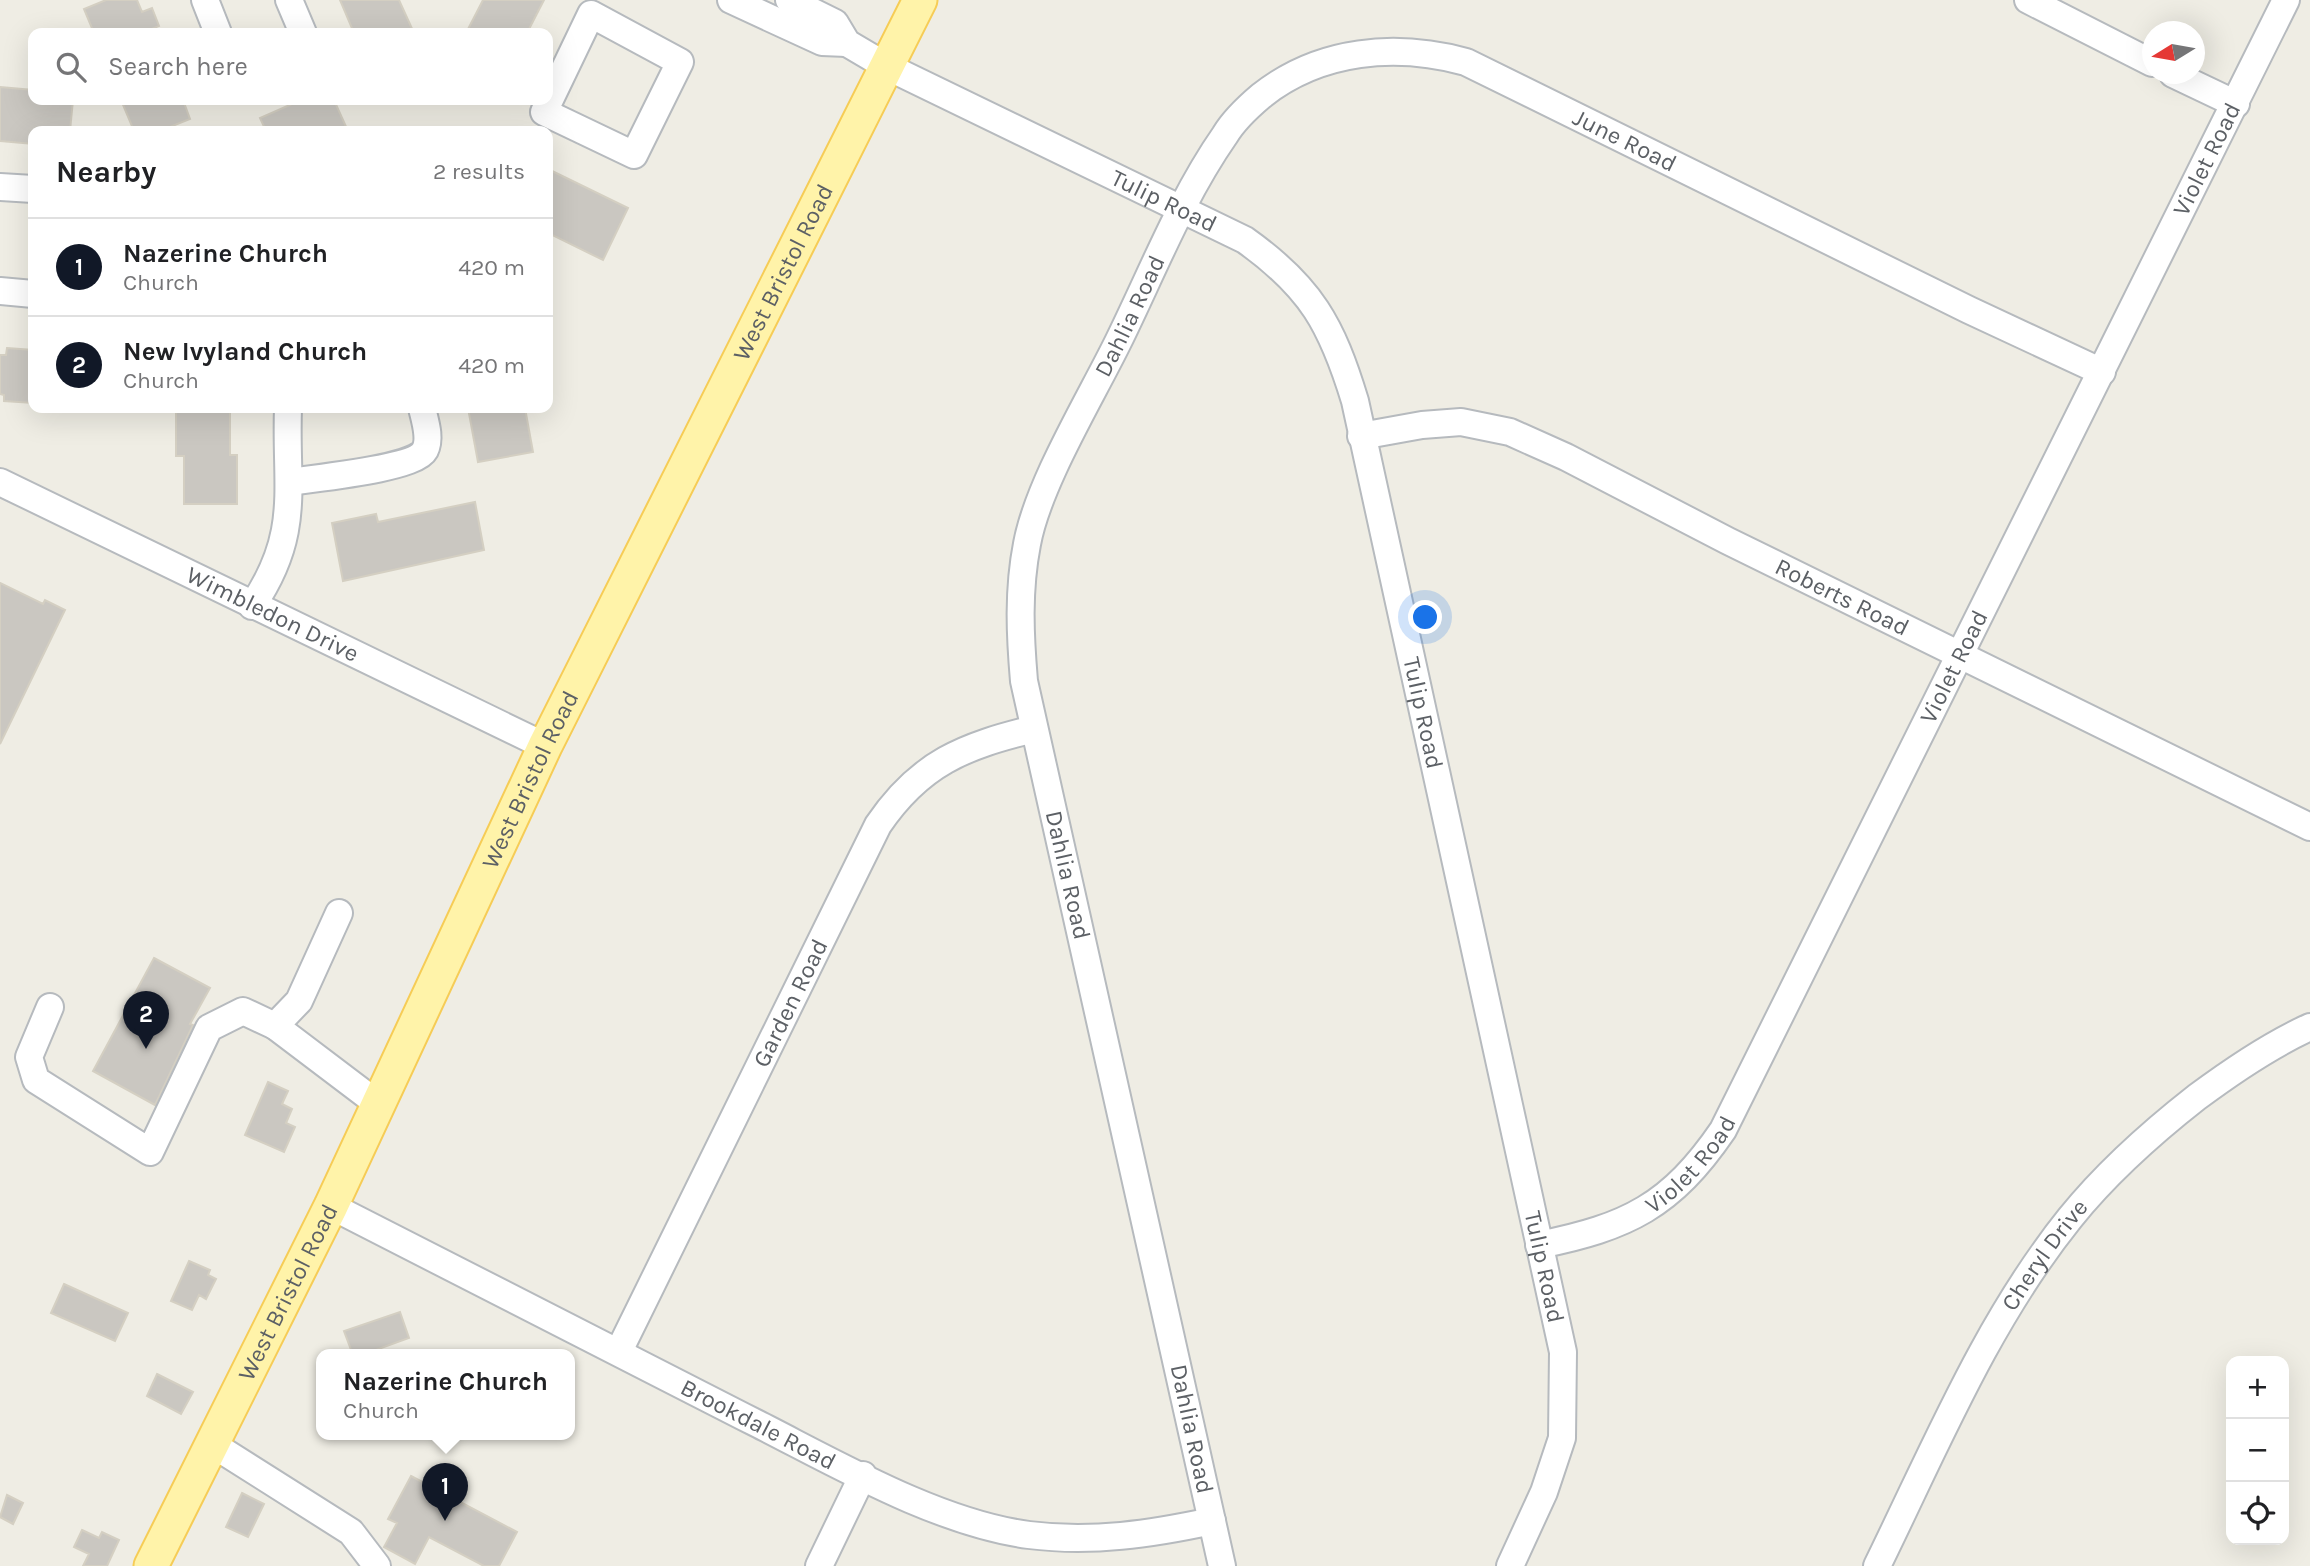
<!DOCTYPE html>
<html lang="en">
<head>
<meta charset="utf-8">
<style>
  body { margin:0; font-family:Karla,sans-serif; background:#f2f2f2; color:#202124 }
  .controls { position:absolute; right:21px; bottom:21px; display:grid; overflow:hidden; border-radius:14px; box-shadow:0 7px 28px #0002 }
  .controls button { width:63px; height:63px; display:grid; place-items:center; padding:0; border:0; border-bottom:2px solid #e0e0e0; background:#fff; color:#202124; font:35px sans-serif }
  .compass { position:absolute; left:2142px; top:21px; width:63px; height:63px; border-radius:50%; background:#fff; box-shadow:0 7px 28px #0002; rotate:259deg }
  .you { position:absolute; left:1426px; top:618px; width:24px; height:24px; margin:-18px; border:5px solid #fff; border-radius:50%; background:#1a73e8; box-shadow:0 0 0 10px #1a73e833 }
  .badge { display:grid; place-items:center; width:46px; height:46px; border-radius:50%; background:#111827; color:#fff; font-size:23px; font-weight:700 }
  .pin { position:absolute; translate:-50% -58px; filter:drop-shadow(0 2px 4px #0008) }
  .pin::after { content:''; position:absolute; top:37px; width:24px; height:21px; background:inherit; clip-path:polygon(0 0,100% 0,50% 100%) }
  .popup { position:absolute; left:316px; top:1349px; width:259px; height:91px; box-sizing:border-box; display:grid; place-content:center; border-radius:14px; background:#fff; filter:drop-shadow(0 2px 5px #0005); font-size:23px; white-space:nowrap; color:#757577 }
  .popup b { font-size:26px; color:#202124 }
  .popup::after { content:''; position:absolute; left:50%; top:100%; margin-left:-14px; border:14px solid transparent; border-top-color:#fff }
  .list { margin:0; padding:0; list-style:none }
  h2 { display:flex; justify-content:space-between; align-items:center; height:91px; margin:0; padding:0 28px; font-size:30px }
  h2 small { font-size:23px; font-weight:400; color:#757577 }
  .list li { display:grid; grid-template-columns:46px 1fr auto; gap:21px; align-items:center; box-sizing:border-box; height:98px; padding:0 28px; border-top:2px solid #e0e0e0 }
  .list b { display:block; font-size:26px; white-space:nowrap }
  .list p { margin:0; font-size:23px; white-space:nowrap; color:#757577 }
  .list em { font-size:23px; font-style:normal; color:#757577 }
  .icon { flex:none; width:38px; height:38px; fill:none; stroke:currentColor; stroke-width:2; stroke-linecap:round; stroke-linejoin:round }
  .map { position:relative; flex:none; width:2310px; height:1566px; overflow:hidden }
  .search { position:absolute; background:#fff; box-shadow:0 7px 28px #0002; left:28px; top:28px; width:525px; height:77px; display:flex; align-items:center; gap:18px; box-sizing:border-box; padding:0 24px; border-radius:14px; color:#757577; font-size:26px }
  .panel { position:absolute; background:#fff; box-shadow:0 7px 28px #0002; left:28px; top:126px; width:525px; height:287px; border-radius:14px }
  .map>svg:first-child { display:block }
  .building { fill:#cac7c1; stroke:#d4cfc2; stroke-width:2 }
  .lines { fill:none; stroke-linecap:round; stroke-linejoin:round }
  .minor-casing { stroke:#b6babe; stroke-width:30 }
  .major-casing { stroke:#f6cc56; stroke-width:37 }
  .minor { stroke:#fff; stroke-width:26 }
  .major { stroke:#fff3a9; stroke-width:33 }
  .labels { text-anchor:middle; stroke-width:6; stroke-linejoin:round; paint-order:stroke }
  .street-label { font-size:24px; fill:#5c6065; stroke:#fff }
</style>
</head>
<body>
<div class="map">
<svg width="2310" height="1566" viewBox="0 0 2310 1566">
  <rect width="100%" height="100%" fill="#efede4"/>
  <path class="building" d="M106,0H137L142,12L152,8L159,26L142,33H94L84,9Z
    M340,0H399L414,33H354Z
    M483,0H544L527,33H466Z
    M0,87L33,90V100H73L70,131H33V144L0,141Z
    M121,100H183L190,119L160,131H134Z
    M301,100H334L348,131H266L260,118Z
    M548,169L628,208L603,260L548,233Z
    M7,348L33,350V403L4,401V395L0,394V355H6Z
    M176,408H230V455H237V504H184V456H176Z
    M468,408H525L533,452L478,462Z
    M475,502L484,550L343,581L332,523L376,514L378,522Z
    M0,583L43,604L45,600L65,610L0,744Z
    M154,958L210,988L190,1024L193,1025L155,1105L93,1071Z
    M268,1082L288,1091L282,1104L292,1109L286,1123L295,1127L284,1152L245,1135Z
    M189,1261L210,1270L208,1275L216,1279L206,1299L199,1295L192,1310L171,1301Z
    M64,1284L128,1313L115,1341L51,1313Z
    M400,1312L409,1338L362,1355H353L344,1331Z
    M157,1374L193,1392L181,1414L147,1396Z
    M411,1476L517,1532L499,1566H484L429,1537L415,1564L384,1547L397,1523L388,1519Z
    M242,1493L264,1504L248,1537L226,1527Z
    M7,1495L23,1503L13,1524L0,1517Z
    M82,1530L99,1538L102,1532L119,1540L107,1566H83L89,1554L74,1547Z"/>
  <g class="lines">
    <defs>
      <g id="minor">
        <path d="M205,0L218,33"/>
        <path d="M289,0L303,33"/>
        <path d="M731,0L822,42L847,43"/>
        <path id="s1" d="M789,0L835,23L847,43L886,66L1245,240C1311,287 1332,325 1355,401L1563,1352L1562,1438L1544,1492L1510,1566"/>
        <path d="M2028,0L2152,63"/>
        <path d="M591,14L680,62L634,155L544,112Z"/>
        <path d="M2173,74L2236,104"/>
        <path d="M0,187L33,189"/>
        <path d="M0,291L33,294"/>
        <path id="s2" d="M1361,436L1422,425L1461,422L1510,432L1566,457L1728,541L2310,827"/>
        <path id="s3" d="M0,482L545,746"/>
        <path d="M290,482C313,478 415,469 425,450C431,438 425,421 422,408"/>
        <path d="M252,606C302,533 285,488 288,408"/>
        <path d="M50,1007L29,1057L36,1080L150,1152L209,1028L243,1011L275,1026L378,1104"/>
        <path d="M275,1026L299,1001L339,913"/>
        <path id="s4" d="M331,1206C473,1277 614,1351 756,1423C837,1464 938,1523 1029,1535C1092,1543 1151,1534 1212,1521"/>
        <path id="s5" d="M1539,1245C1628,1227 1671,1206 1723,1130L2286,0"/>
        <path id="s6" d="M619,1351L878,825C920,763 964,746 1034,729"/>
        <path d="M212,1444L351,1532L377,1566"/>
        <path d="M819,1566L863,1475"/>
        <path id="s7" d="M1222,1566L1024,681C1020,635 1018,590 1027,544C1038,484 1090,399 1118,342C1152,273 1181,198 1225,135C1234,120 1248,107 1261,96C1320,49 1396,43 1466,62L1969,310L2102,372"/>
        <path id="s8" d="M1877,1566C1935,1448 1987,1321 2070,1218C2107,1172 2151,1133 2197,1097C2232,1071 2270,1045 2310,1027"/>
      </g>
      <g id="major">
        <path id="s9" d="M151,1566L331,1206L545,746L920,0"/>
      </g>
    </defs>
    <use href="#minor" class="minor-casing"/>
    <use href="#major" class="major-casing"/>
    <use href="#minor" class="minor"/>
    <use href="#major" class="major"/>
  </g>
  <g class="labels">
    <g class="street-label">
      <text dy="8" stroke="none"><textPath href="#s7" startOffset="1946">June Road</textPath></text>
      <text dy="8" stroke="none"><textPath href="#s5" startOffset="1309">Violet Road</textPath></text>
      <text dy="8" stroke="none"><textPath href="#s1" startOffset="429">Tulip Road</textPath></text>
      <text dy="8" stroke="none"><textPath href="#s9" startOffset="1440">West Bristol Road</textPath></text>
      <text dy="8" stroke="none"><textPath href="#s7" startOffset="1295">Dahlia Road</textPath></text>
      <text dy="8" stroke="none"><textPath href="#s2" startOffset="522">Roberts Road</textPath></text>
      <text dy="8" stroke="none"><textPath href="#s3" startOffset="303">Wimbledon Drive</textPath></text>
      <text dy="8" stroke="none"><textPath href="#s5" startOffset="742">Violet Road</textPath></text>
      <text dy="8" stroke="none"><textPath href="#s1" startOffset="1038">Tulip Road</textPath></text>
      <text dy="8" stroke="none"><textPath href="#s9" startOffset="873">West Bristol Road</textPath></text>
      <text transform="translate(1068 875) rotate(77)" y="8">Dahlia Road</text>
      <text dy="8" stroke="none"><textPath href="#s6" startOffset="388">Garden Road</textPath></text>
      <text dy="8" stroke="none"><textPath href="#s5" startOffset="177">Violet Road</textPath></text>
      <text dy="8" stroke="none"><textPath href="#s8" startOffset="354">Cheryl Drive</textPath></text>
      <text dy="8" stroke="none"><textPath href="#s1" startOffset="1605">Tulip Road</textPath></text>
      <text dy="8" stroke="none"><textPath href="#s9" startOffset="306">West Bristol Road</textPath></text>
      <text dy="8" stroke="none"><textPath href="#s4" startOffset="480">Brookdale Road</textPath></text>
      <text transform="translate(1192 1429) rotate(78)" y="8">Dahlia Road</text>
    </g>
  </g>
</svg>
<div class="controls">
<button>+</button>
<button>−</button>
<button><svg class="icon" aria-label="locate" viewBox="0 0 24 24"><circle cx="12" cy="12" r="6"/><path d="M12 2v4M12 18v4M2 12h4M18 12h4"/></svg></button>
</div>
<svg class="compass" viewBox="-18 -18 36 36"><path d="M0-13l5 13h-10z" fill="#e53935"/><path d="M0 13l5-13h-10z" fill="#757577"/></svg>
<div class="you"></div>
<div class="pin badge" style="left:445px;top:1521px">1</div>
<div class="popup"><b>Nazerine Church</b>Church</div>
<div class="pin badge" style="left:146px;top:1049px">2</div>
<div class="search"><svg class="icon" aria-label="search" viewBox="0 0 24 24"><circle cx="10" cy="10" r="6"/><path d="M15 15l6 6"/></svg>Search here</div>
<section class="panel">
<h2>Nearby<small>2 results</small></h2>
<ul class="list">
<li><span class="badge">1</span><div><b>Nazerine Church</b><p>Church</p></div><em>420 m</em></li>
<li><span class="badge">2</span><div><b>New Ivyland Church</b><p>Church</p></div><em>420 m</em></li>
</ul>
</section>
</div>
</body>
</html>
